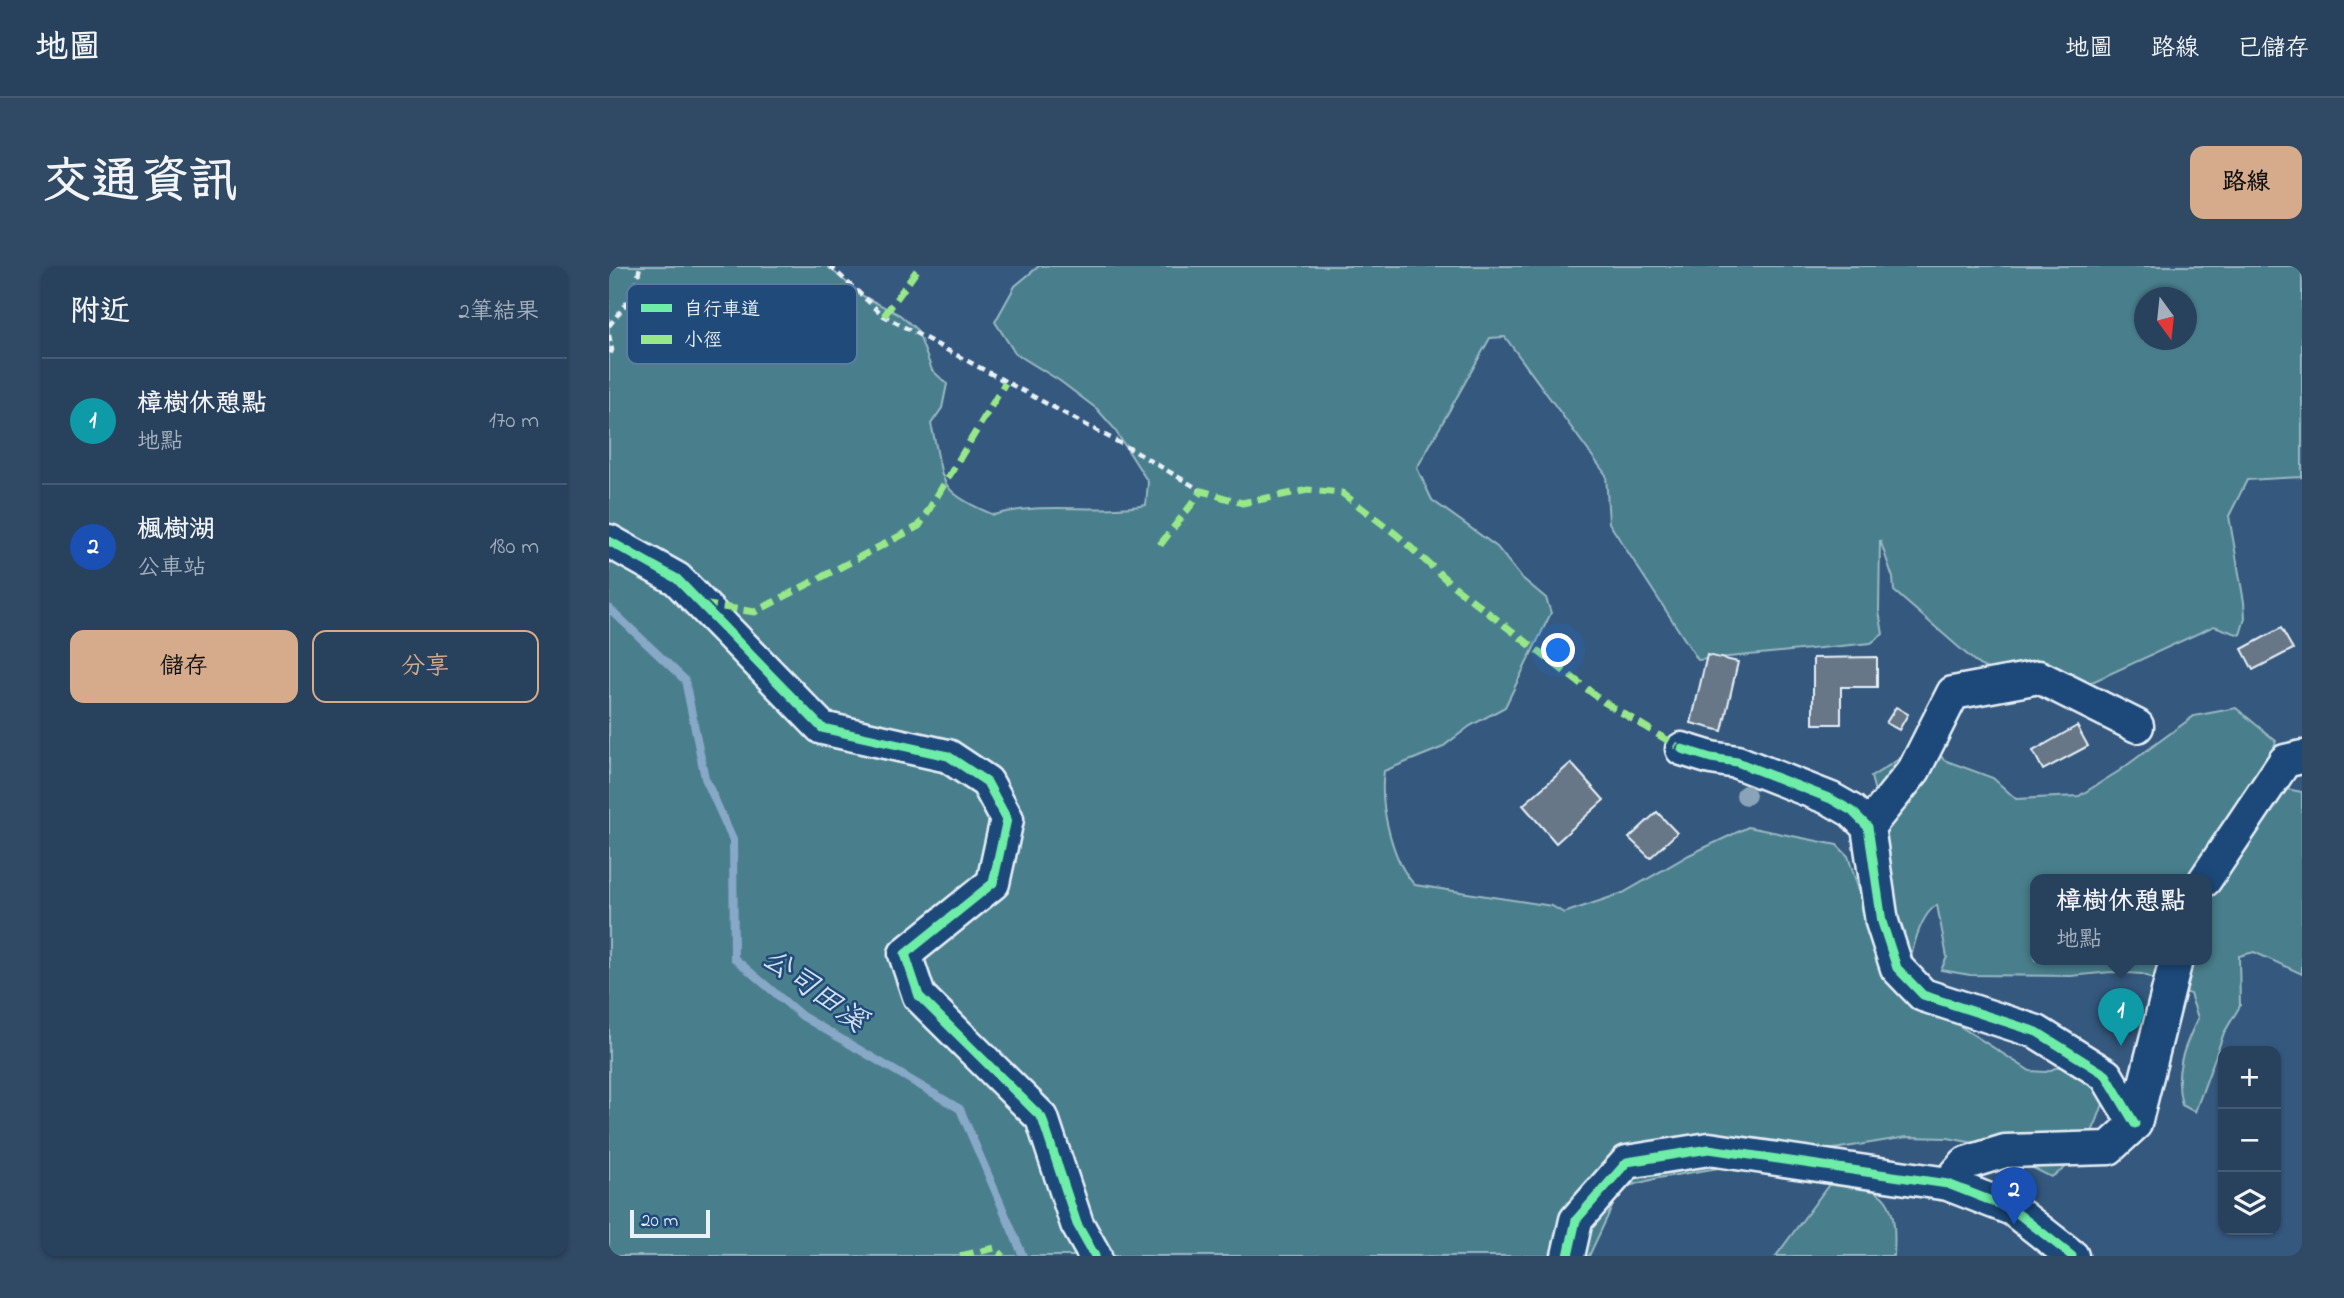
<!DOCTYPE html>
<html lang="zh-TW">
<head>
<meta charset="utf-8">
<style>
  body { margin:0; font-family:"Indie Flower","LXGW WenKai TC",sans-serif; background:#304964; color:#f1f3f6 }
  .controls { position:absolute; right:21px; bottom:21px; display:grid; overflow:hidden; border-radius:14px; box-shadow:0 2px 5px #0004 }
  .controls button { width:63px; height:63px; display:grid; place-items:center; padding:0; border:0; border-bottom:2px solid #445b73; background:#28425e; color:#f1f3f6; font:35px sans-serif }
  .compass { position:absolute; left:1525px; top:21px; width:63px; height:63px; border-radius:50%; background:#28425e; box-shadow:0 2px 5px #0004; rotate:165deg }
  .scale { position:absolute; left:21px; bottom:18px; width:80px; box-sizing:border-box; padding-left:7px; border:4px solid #e8f1f8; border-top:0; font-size:19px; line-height:24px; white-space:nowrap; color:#e8f1f8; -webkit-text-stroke:5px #1f4a7a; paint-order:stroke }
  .you { position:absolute; left:950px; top:385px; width:24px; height:24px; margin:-18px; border:5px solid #fff; border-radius:50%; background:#1a73e8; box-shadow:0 0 0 10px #1a73e833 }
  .badge { display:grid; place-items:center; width:46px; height:46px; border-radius:50%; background:#d6ab8b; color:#fff; font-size:23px; font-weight:700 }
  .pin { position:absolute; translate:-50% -58px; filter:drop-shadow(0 2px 4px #0008) }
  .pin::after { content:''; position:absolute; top:37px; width:24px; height:21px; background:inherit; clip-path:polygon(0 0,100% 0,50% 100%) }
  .popup { position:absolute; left:1421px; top:608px; width:182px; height:91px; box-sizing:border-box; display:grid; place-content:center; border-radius:14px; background:#28425e; filter:drop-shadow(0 2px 5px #0005); font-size:23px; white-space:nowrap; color:#a5b0bc }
  .popup b { font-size:26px; color:#f1f3f6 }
  .popup::after { content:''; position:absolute; left:50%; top:100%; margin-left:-14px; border:14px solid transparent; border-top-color:#28425e }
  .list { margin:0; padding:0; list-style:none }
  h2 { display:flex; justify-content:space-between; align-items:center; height:91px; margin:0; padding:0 28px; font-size:30px }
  h2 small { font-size:23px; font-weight:400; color:#a5b0bc }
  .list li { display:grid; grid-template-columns:46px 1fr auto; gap:21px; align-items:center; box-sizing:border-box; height:126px; padding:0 28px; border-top:2px solid #445b73 }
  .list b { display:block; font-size:26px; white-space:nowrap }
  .list p { margin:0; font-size:23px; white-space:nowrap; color:#a5b0bc }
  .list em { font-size:23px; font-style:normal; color:#a5b0bc }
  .actions { display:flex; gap:14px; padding:21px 28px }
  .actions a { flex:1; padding:16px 0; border:2px solid #d6ab8b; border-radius:14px; text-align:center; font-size:24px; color:#d6ab8b }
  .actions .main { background:#d6ab8b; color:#111 }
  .icon { flex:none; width:38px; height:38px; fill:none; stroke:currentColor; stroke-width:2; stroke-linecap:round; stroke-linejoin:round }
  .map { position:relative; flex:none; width:1693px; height:990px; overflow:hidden; border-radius:14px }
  header { display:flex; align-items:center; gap:42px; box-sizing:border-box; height:98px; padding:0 35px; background:#28425e; border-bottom:2px solid #445b73 }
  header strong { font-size:33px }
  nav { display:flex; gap:38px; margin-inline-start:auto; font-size:24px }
  .intro { display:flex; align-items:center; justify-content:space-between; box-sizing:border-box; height:168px; padding:0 42px }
  h1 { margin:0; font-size:49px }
  .button { padding:18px 32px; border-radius:14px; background:#d6ab8b; color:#111; font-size:24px; font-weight:700 }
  main { display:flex; gap:42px; padding:0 42px }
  aside { flex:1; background:#28425e; border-radius:14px; box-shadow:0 2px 5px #0004 }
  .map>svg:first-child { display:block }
  .green { fill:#4a7f8d; stroke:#99b8c2; stroke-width:2; fill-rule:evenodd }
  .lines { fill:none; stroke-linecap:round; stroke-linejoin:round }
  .stream { stroke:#87a8c6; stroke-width:8 }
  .building { fill:#687787; stroke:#e8f1f8; stroke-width:2 }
  .street-casing { stroke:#e8f1f8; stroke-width:37 }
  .path { stroke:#e8f1f8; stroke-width:4.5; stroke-dasharray:7 5; stroke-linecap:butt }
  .street { stroke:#1f4a7a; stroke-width:32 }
  .quiet { stroke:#98e88a; stroke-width:7; stroke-dasharray:14 7; stroke-linecap:butt }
  .cycleway-casing { stroke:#1f4a7a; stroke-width:13 }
  .cycleway { stroke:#6deda7; stroke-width:9 }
  .tree { fill:#8aa3b8 }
  .labels { text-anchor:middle; stroke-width:5; stroke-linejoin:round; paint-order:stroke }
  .water-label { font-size:30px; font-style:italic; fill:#d0dfeb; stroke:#1f4a7a }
  .key { fill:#1f4a7a; stroke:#5b7ca0; stroke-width:2 }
  .key-label { font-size:19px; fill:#e8f1f8 }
</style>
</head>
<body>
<header>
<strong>地圖</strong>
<nav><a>地圖</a><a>路線</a><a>已儲存</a></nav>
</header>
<div class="intro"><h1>交通資訊</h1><a class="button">路線</a></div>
<main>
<aside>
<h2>附近<small>2筆結果</small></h2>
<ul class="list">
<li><span class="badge" style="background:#0f9aa8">1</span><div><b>樟樹休憩點</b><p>地點</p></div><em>170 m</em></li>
<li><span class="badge" style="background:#1a4fb4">2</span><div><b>楓樹湖</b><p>公車站</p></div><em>180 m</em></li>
</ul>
<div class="actions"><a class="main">儲存</a><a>分享</a></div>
</aside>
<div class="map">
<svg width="1693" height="990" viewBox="0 0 1693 990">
  <rect width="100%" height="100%" fill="#35587e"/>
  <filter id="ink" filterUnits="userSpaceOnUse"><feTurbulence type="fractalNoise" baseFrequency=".0143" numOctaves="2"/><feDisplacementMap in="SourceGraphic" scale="14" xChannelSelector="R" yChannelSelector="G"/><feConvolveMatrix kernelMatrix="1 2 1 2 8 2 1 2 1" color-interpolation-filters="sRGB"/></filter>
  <g filter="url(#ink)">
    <path class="green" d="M0,0H218L254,30L291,49L308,64L323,104L338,118L333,142L322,158C337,216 323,223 385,249C435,235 485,248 537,239L539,216L504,161L488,143L451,115L406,87L386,56L406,20L430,0H1693V211L1638,214L1620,250L1635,336L1636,352L1631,369L1605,360L1444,434L1370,399L1285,325L1284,312L1271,274L1270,345L1274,368L1262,377L1089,394L1000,257L997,209L896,71L881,72L808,202L823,234L888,281L912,311L937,332L942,347L896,441L861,460L832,482L775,505C770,538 783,596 806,619L943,640L955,647L1014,627L1080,589L1139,561L1228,579L1239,590L1258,650L1269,537L1262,511L1312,479L1325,482L1335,494L1384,512L1407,533L1470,530L1510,505L1585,450L1627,442L1667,475L1662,490L1678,523L1693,526V708L1645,686L1630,690L1631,740L1615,767L1586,846L1573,839C1564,806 1575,781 1589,752L1581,728L1533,708L1502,706L1462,710L1361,709L1332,704L1338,691L1328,639C1307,651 1300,700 1296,725L1421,805L1437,806L1463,795L1498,825C1488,859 1475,894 1442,911L1380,880L1339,872L1298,871L1049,912L1012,922L980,990H0ZM1535,32H1577V74H1535ZM1426,614H1598V694H1426Z
      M1224,913C1280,922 1288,935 1285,990H1167Z"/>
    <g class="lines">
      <path class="stream" d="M0,342L76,414L96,512L124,574L125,692L193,750L351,843L414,990"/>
    </g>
    <path class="building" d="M1672,362L1684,383L1644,404L1633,383Z
      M1098,389L1129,396L1113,465L1082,457Z
      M1268,391V421H1232V458H1204V392Z
      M1287,441L1299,448L1290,464L1277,457Z
      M1468,460L1479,480L1434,504L1424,485Z
      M962,497L995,534L947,577L914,539Z
      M1048,546L1068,567L1041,592L1020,572Z"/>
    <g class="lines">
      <defs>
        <path id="street" d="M0,275L68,313L213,462L339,490L378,516L398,553L384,617L296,688L310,730L433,852L468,958L486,990
          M1073,483L1102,492L1128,496L1222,533L1243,545L1259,561L1273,656L1288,702L1314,729L1428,766L1497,809L1526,858
          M1259,561L1305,504L1344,427L1430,411L1528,460
          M1596,614L1676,495L1693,491
          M1339,918L1357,897L1396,885L1500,882L1526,858L1567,694
          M959,990L967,954L1018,896L1100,883L1339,918L1403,943L1463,990"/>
      </defs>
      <use href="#street" class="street-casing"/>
      <path class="path" d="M221,0L275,50L520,182L593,225
        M0,60L26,26L31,0
        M0,69L3,84L0,91"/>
      <use href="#street" class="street"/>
      <path class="quiet" d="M275,50L311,0
        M551,279L593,225L633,237L699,224L733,227L788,269L842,318L995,436L1073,483
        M93,338L146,346L310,260L396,117
        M351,990L386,982L394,990"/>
      <defs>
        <path id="cycleway" d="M0,275L68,313L213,462L339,490L378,516L398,553L384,617L296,688L310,730L433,852L468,958L486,990
          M1073,483L1102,492L1128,496L1222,533L1243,545L1259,561L1273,656L1288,702L1314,729L1428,766L1497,809L1526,858
          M959,990L967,954L1018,896L1100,883L1339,918L1403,943L1463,990"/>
      </defs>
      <use href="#cycleway" class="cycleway-casing"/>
      <use href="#cycleway" class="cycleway"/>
    </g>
    <circle class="tree" cx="1137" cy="529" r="10"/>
  </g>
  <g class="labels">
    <g class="water-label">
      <text transform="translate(206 723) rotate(36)" y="10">公司田溪</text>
    </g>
  </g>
  <rect x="18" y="18" width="230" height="80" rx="10" class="key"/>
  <rect x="32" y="38" width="31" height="8" fill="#6deda7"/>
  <rect x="32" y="69" width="31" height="9" fill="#98e88a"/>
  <g class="key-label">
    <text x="75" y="49">自行車道</text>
    <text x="75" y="80">小徑</text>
  </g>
</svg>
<div class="controls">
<button>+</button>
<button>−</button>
<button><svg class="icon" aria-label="layers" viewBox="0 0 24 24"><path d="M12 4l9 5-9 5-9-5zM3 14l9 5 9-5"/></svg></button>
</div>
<svg class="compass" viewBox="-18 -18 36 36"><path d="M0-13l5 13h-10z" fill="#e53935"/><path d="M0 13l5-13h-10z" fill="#a5b0bc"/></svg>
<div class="scale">20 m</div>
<div class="you"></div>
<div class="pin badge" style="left:1512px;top:780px;background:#0f9aa8">1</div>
<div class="popup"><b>樟樹休憩點</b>地點</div>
<div class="pin badge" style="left:1405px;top:959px;background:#1a4fb4">2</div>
</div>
</main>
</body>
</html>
